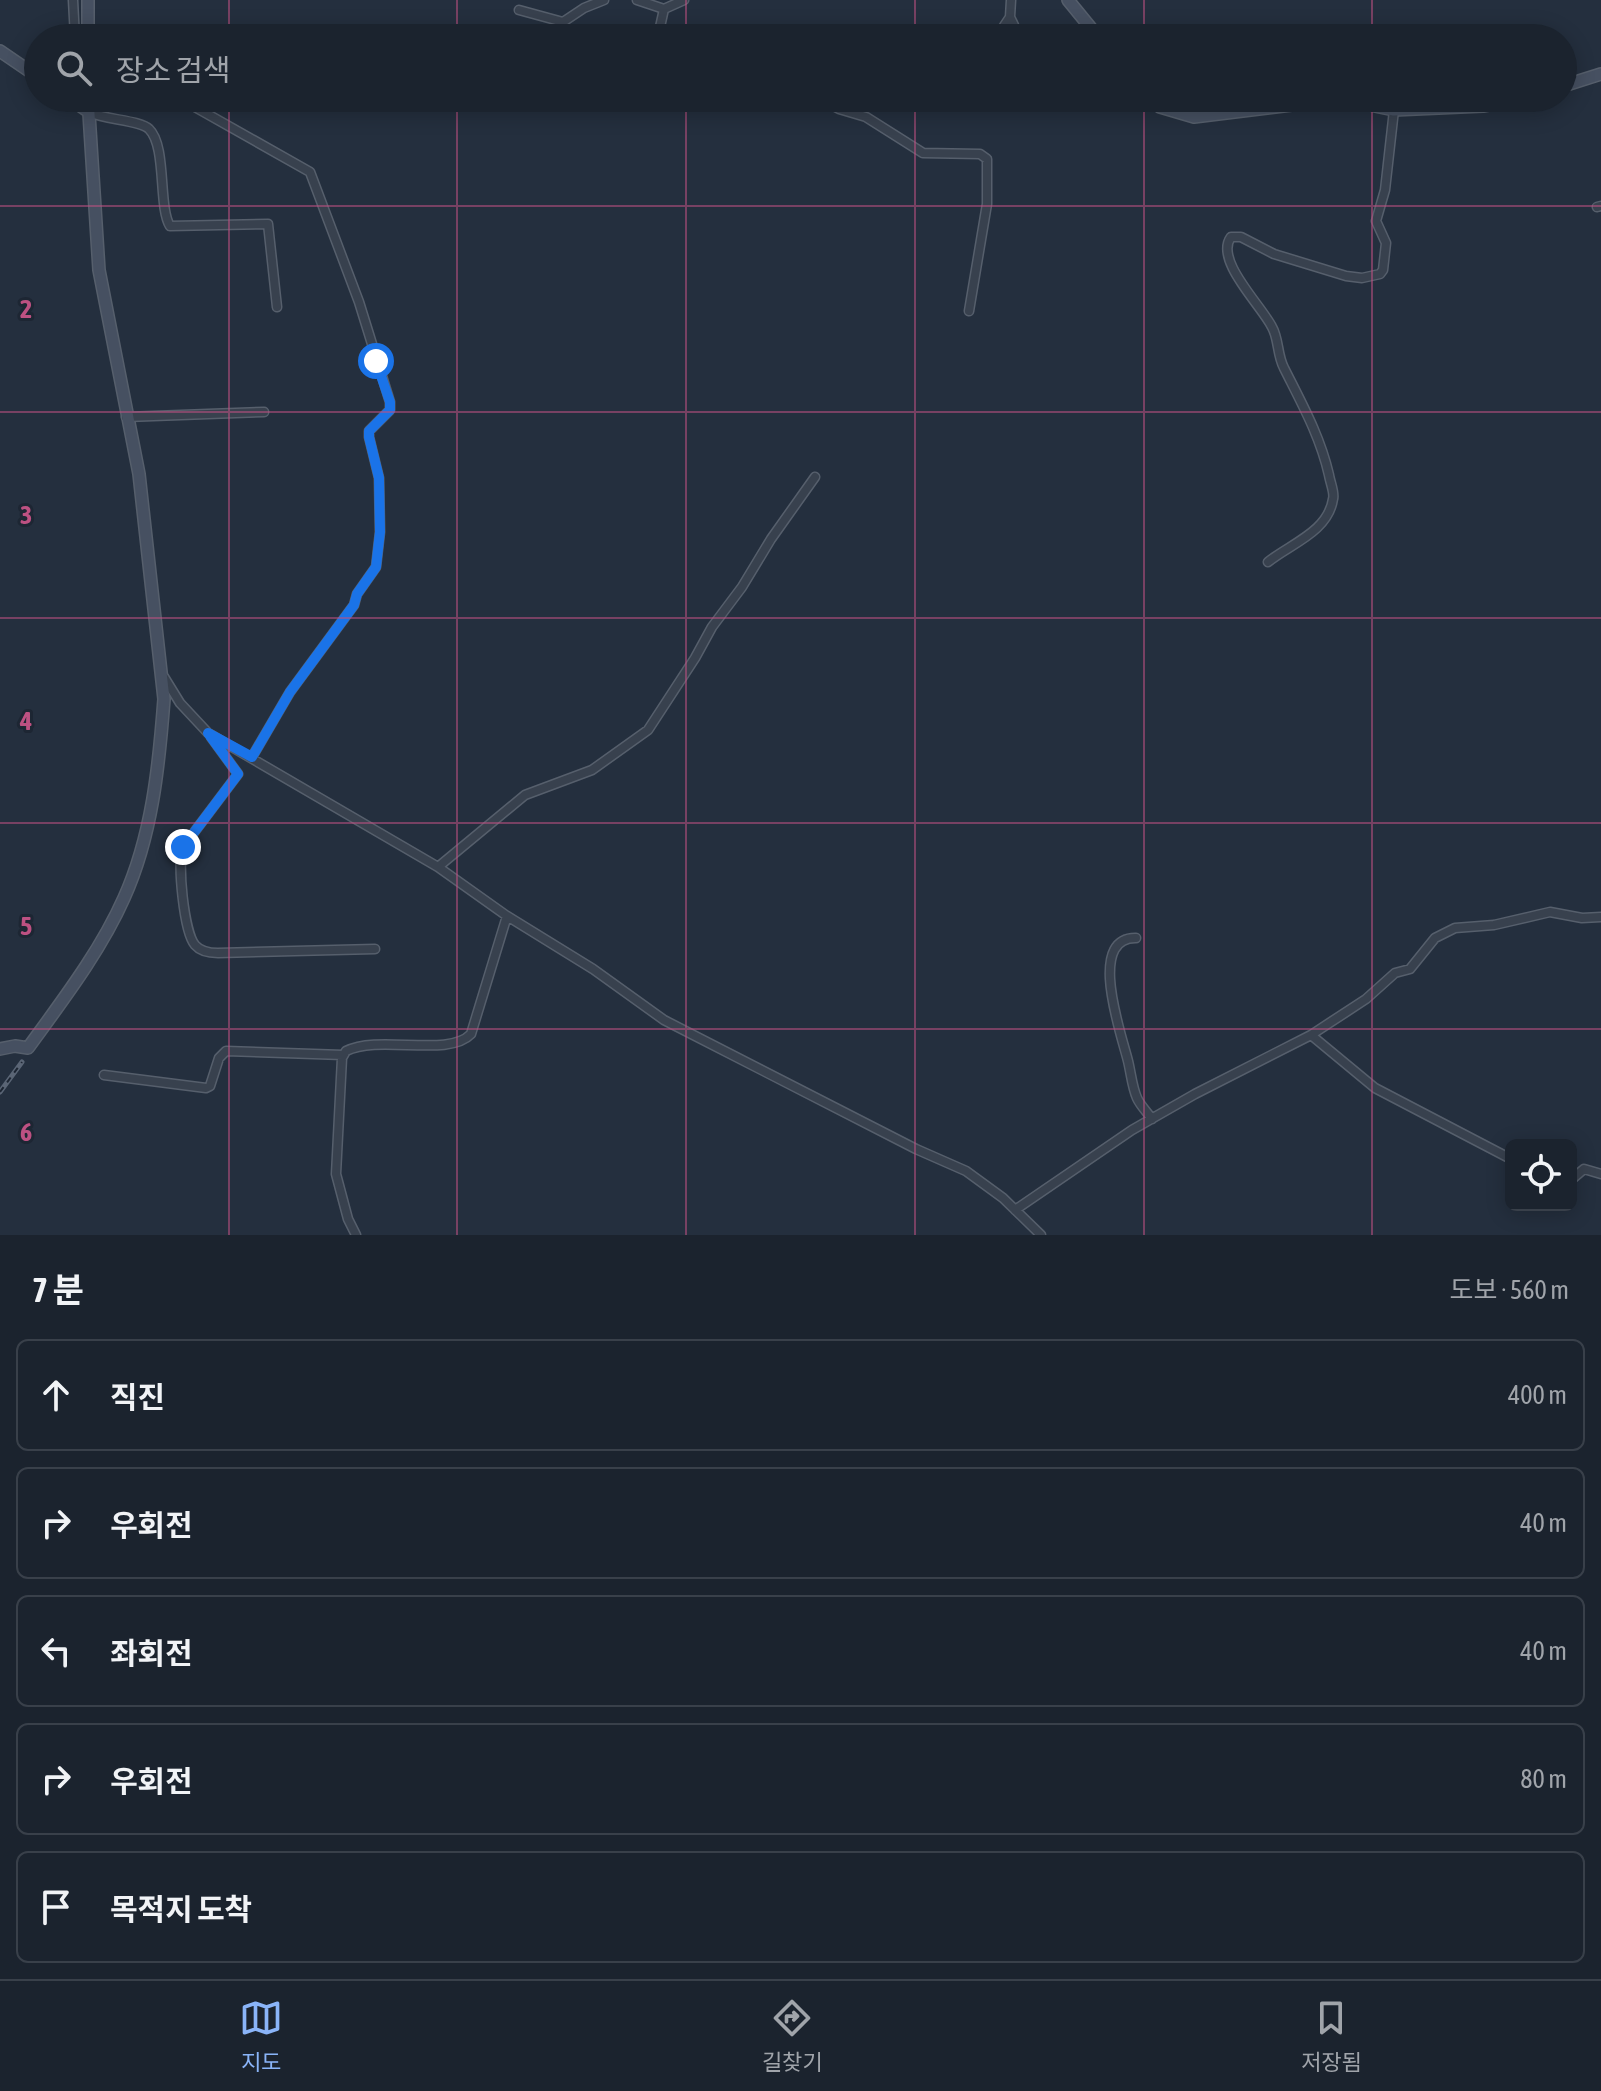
<!DOCTYPE html>
<html lang="ko">
<head>
<meta charset="utf-8">
<style>
  body { margin:0; font-family:"Asap Condensed","Noto Sans KR",sans-serif; background:#242b36; color:#f1f3f6 }
  .controls { position:absolute; right:24px; bottom:24px; display:grid; overflow:hidden; border-radius:12px; box-shadow:0 4px 20px #0003 }
  .controls button { width:72px; height:72px; display:grid; place-items:center; padding:0; border:0; border-bottom:2px solid #39404a; background:#1b232e; color:#f1f3f6; font:40px sans-serif }
  .stop { position:absolute; width:24px; height:24px; margin:-18px; border:6px solid #1a73e8; border-radius:50%; background:#fff }
  .stop.end { background:#1a73e8; border-color:#fff; box-shadow:0 2px 8px #0008 }
  .list { margin:0; padding:0; list-style:none }
  h2 { display:flex; justify-content:space-between; align-items:center; height:104px; margin:0; padding:0 32px; font-size:34px }
  h2 small { font-size:26px; font-weight:400; color:#a0a4aa }
  .list li { display:grid; grid-template-columns:52px 1fr auto; gap:24px; align-items:center; box-sizing:border-box; height:112px; margin:0 16px 16px; padding:0 16px; border:2px solid #39404a; border-radius:12px }
  .list b { display:block; font-size:30px; white-space:nowrap }
  .list em { font-size:26px; font-style:normal; color:#a0a4aa }
  .icon { flex:none; width:44px; height:44px; fill:none; stroke:currentColor; stroke-width:2; stroke-linecap:round; stroke-linejoin:round }
  .map { position:relative; flex:none; width:1601px; height:1235px; overflow:hidden }
  .search { position:absolute; background:#1b232e; box-shadow:0 4px 20px #0003; left:24px; right:24px; top:24px; height:88px; display:flex; align-items:center; gap:20px; box-sizing:border-box; padding:0 28px; border-radius:44px; color:#a0a4aa; font-size:30px }
  .sheet { height:744px; background:#1b232e }
  nav { display:flex; justify-content:space-around; align-items:center; box-sizing:border-box; height:112px; border-top:2px solid #39404a; background:#1b232e; font-size:22px; color:#a0a4aa }
  nav a { display:grid; justify-items:center; gap:4px }
  nav .on { color:#8ab4f8 }
  .map>svg:first-child { display:block }
  .lines { fill:none; stroke-linecap:round; stroke-linejoin:round }
  .street-casing { stroke:#565f6c; stroke-width:11 }
  .secondary-casing { stroke:#565f6c; stroke-width:14 }
  .street { stroke:#38414e; stroke-width:8 }
  .secondary { stroke:#465061; stroke-width:11 }
  .rail-casing { stroke:#5a6575; stroke-width:5 }
  .rail { stroke:#1d2633; stroke-width:2; stroke-dasharray:6; stroke-linecap:butt }
  .route { stroke:#1a73e8; stroke-width:10 }
  .grid { fill:none; stroke:#bd5182; stroke-width:2; stroke-opacity:0.55 }
  .grid-label { font-size:26px; text-anchor:middle; font-weight:bold; fill:#bd5182; stroke:#1d2633; stroke-width:6; stroke-linejoin:round; paint-order:stroke }
</style>
</head>
<body>
<div class="map">
<svg width="1601" height="1235" viewBox="0 0 1601 1235">
  <rect width="100%" height="100%" fill="#242f3e"/>
  <g class="lines">
    <defs>
      <path id="street" d="M73,0L75,38
        M637,0L664,9
        M519,10L563,22L584,8L604,0
        M1010,17L1020,38
        M668,38L660,27L664,9L684,0
        M996,38L1010,17L1011,0
        M128,98H138
        M179,98L310,172L359,302L390,402V410L369,431V437L379,478L380,532L376,567L357,594L354,605L290,692L252,757
        M818,98L839,109L866,117L923,153L980,154L987,159V204L969,311
        M967,100L968,98
        M89,112C105,120 140,120 149,129C167,146 158,207 170,226L268,224L277,307
        M1597,207L1601,206
        M126,417L264,412
        M1268,562C1290,544 1328,532 1333,499C1335,493 1330,482 1329,475C1320,436 1302,404 1284,368C1277,355 1279,339 1272,327C1261,305 1214,260 1231,237H1241L1274,254L1346,276L1362,278L1380,274L1383,270L1386,243L1376,221L1385,190L1394,110
        M164,677L180,703L208,733L438,867L507,916L593,969L664,1020L916,1149L966,1171L1003,1198L1041,1235
        M211,737L238,774L183,847C177,863 184,932 195,945C201,952 210,953 218,953L375,949
        M438,867L525,795L592,770L648,730L695,658L712,627L742,587L771,539L815,477
        M1136,938C1086,937 1122,1036 1128,1061C1131,1073 1132,1087 1137,1098C1140,1105 1147,1112 1152,1119
        M1311,1035L1375,1088L1511,1159
        M104,1075L206,1088L210,1086L219,1058L226,1051L343,1055
        M1571,1180L1584,1169L1601,1174
        M1015,1210L1132,1130L1195,1094L1311,1035L1366,999L1395,973L1410,969L1435,938L1455,928L1494,925L1550,912L1582,918L1601,917
        M356,1235L348,1219L336,1174L342,1058L346,1051C380,1034 448,1058 471,1034L507,916"/>
      <path id="secondary" d="M88,0V38
        M1068,0L1099,38
        M0,51L38,77
        M1563,86L1601,74
        M69,98L89,112
        M1149,98L1160,107L1194,117L1316,102L1365,104L1394,110L1483,106L1525,98
        M0,1049L15,1046L28,1048C62,1001 100,952 124,898C152,836 159,766 164,699L139,474L99,270L88,98"/>
    </defs>
    <use href="#street" class="street-casing"/>
    <use href="#secondary" class="secondary-casing"/>
    <use href="#street" class="street"/>
    <use href="#secondary" class="secondary"/>
    <defs>
      <path id="rail" d="M0,1092L22,1062"/>
    </defs>
    <use href="#rail" class="rail-casing"/>
    <use href="#rail" class="rail"/>
  </g>
  <g class="lines">
    <path class="route" d="M183,847L238,774L208,733L252,757L290,692L354,605L357,594L376,567L380,532L379,478L369,437V431L390,410V402L376,361"/>
  </g>
  <path class="grid" d="M229,0V38M457,0V38M686,0V38M915,0V38M1144,0V38M1372,0V38M229,98V1235M457,98V1235M686,98V1235M915,98V1235M1144,98V1235M1372,98V1235M0,206H1601M0,412H1601M0,618H1601M0,823H1601M0,1029H1601"/>
  <g class="grid-label">
    <text x="26" y="318">2</text>
    <text x="26" y="524">3</text>
    <text x="26" y="730">4</text>
    <text x="26" y="935">5</text>
    <text x="26" y="1141">6</text>
  </g>
</svg>
<div class="controls">
<button><svg class="icon" aria-label="locate" viewBox="0 0 24 24"><circle cx="12" cy="12" r="6"/><path d="M12 2v4M12 18v4M2 12h4M18 12h4"/></svg></button>
</div>
<div class="stop" style="left:376px;top:361px"></div>
<div class="stop end" style="left:183px;top:847px"></div>
<div class="search"><svg class="icon" aria-label="search" viewBox="0 0 24 24"><circle cx="10" cy="10" r="6"/><path d="M15 15l6 6"/></svg>장소 검색</div>
</div>
<section class="sheet">
<h2>7 분<small>도보 · 560 m</small></h2>
<ul class="list">
<li><svg class="icon" aria-label="ahead" viewBox="0 0 24 24"><path d="M12 20V5M6 11l6-6 6 6"/></svg><div><b>직진</b></div><em>400 m</em></li>
<li><svg class="icon" aria-label="right" viewBox="0 0 24 24"><path d="M7 20v-9h11M14 6l5 5-5 5"/></svg><div><b>우회전</b></div><em>40 m</em></li>
<li><svg class="icon" aria-label="left" viewBox="0 0 24 24"><path d="M17 20v-9H6M10 6l-5 5 5 5"/></svg><div><b>좌회전</b></div><em>40 m</em></li>
<li><svg class="icon" aria-label="right" viewBox="0 0 24 24"><path d="M7 20v-9h11M14 6l5 5-5 5"/></svg><div><b>우회전</b></div><em>80 m</em></li>
<li><svg class="icon" aria-label="arrive" viewBox="0 0 24 24"><path d="M6 21V4h12l-3 4 3 4H6"/></svg><div><b>목적지 도착</b></div></li>
</ul>
</section>
<nav>
<a class="on"><svg class="icon" aria-label="map" viewBox="0 0 24 24"><path d="M3 6l6-2 6 2 6-2v14l-6 2-6-2-6 2zM9 4v14M15 6v14"/></svg>지도</a>
<a><svg class="icon" aria-label="directions" viewBox="0 0 24 24"><path d="M12 3l9 9-9 9-9-9zM9 14v-3h6M13 9l2 2-2 2"/></svg>길찾기</a>
<a><svg class="icon" aria-label="saved" viewBox="0 0 24 24"><path d="M7 4h10v16l-5-4-5 4z"/></svg>저장됨</a>
</nav>
</body>
</html>
